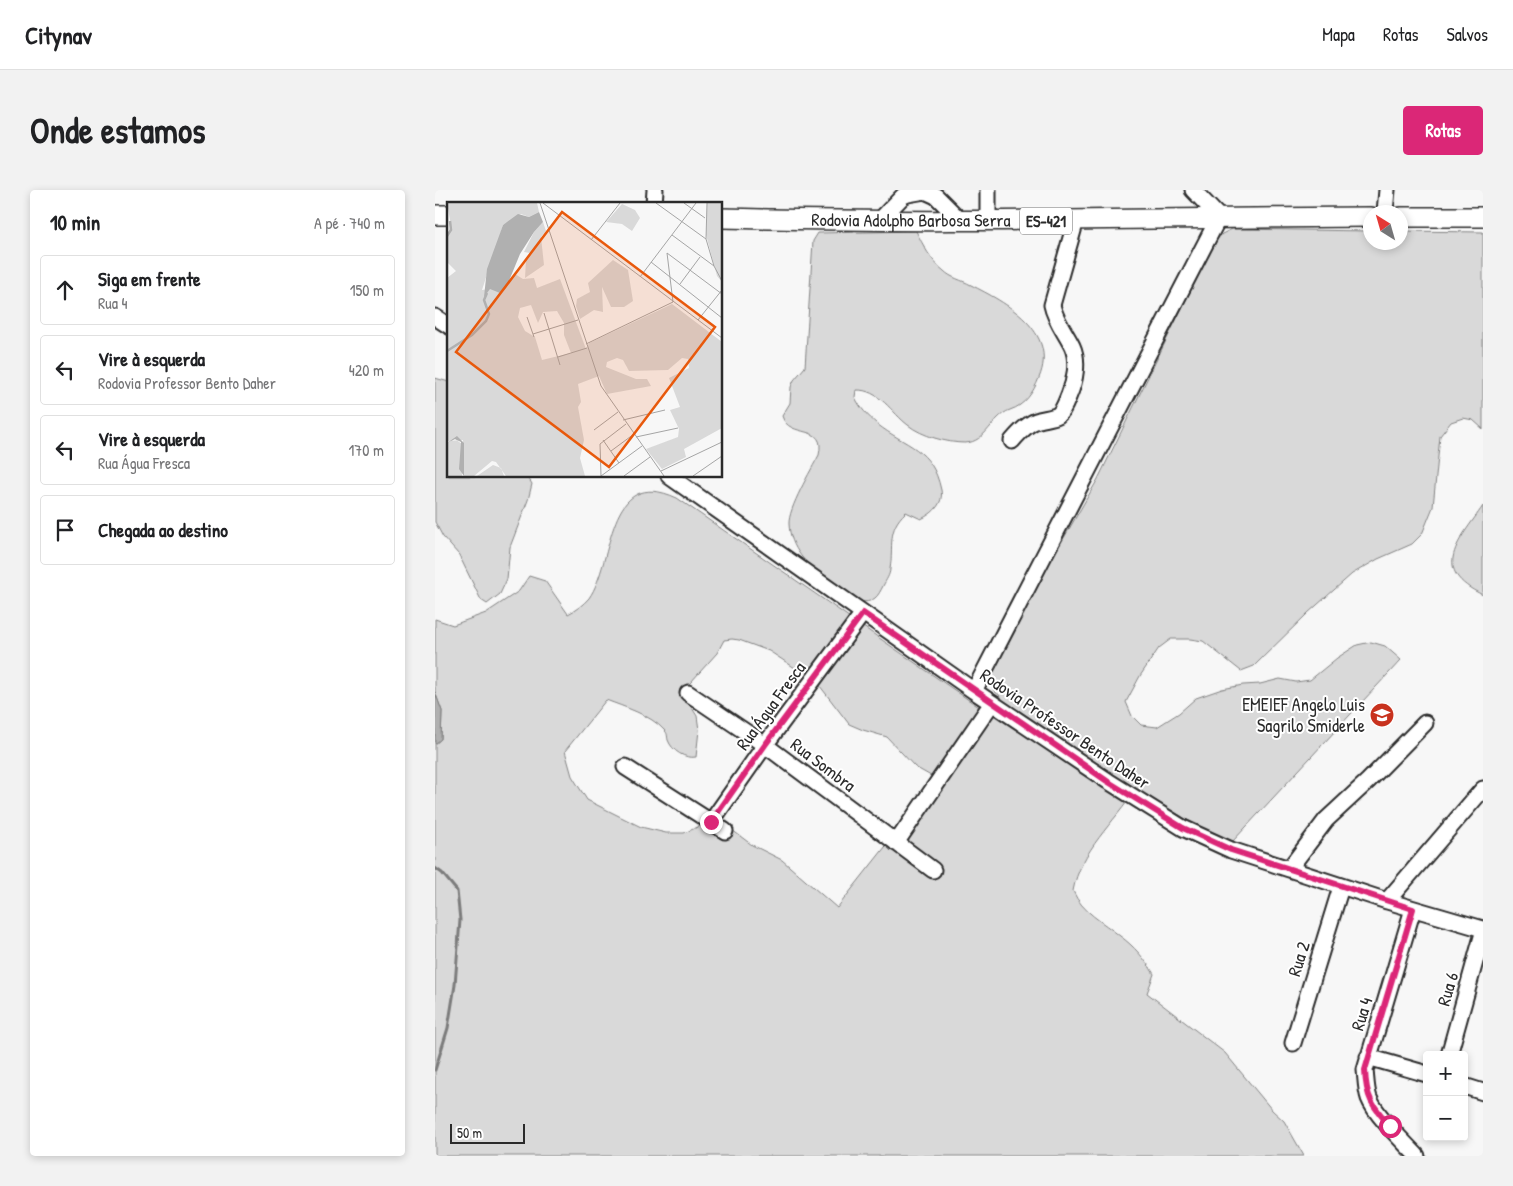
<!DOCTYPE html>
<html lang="pt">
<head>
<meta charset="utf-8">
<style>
  body { margin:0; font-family:"Patrick Hand",sans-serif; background:#f2f2f2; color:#202124 }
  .controls { position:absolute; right:15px; bottom:15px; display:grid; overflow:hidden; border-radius:5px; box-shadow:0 2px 8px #0003 }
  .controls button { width:45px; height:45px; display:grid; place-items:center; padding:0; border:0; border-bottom:1px solid #e0e0e0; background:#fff; color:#202124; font:25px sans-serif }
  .compass { position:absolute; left:928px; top:15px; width:45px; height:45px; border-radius:50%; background:#fff; box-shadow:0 2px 8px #0003; rotate:323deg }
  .scale { position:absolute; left:15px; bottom:12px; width:75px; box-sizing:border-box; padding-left:5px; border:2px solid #2b2b2b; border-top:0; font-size:14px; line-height:18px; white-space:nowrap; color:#2b2b2b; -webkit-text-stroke:4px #fff; paint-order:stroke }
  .stop { position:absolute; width:15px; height:15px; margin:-11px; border:4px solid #db2777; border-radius:50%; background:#fff }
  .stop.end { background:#db2777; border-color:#fff; box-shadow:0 1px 5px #0008 }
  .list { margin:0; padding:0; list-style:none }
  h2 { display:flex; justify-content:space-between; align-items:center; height:65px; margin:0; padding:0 20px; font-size:21px }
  h2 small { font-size:16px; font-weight:400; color:#757577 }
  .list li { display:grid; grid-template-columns:32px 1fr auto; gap:15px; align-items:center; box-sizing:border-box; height:70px; margin:0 10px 10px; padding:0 10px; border:1px solid #e0e0e0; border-radius:5px }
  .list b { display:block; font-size:19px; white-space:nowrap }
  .list p { margin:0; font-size:16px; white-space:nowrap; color:#757577 }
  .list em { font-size:16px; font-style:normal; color:#757577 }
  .icon { flex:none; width:28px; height:28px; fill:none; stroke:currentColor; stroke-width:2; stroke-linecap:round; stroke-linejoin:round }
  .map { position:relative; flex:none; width:1048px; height:966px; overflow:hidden; border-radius:5px }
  header { display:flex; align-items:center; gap:30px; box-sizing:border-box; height:70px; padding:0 25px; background:#fff; border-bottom:1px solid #e0e0e0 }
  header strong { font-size:24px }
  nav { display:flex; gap:28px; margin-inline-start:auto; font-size:18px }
  .intro { display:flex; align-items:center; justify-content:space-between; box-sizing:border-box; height:120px; padding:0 30px }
  h1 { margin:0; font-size:35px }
  .button { padding:12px 22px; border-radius:5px; background:#db2777; color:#fff; font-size:18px; font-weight:700 }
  main { display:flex; gap:30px; padding:0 30px }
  aside { flex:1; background:#fff; border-radius:5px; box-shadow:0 2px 8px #0003 }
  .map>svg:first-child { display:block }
  .green { fill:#d9d9d9; stroke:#828282; fill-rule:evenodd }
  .water { fill:#b0b0b0; stroke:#7b7b7b }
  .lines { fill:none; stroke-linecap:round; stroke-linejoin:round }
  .stream { stroke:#7b7b7b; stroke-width:3 }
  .minor-casing { stroke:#2b2b2b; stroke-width:19 }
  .major-casing { stroke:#2b2b2b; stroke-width:22 }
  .minor { stroke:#fff; stroke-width:15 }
  .major { stroke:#fff; stroke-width:19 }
  .route { stroke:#db2777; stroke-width:6 }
  .labels { text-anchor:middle; stroke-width:4; stroke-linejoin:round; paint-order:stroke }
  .shield { fill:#fff; stroke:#6b6b6b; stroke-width:1 }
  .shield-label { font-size:16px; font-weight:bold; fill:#2b2b2b }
  .street-label { font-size:18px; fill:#2b2b2b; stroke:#fff }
  .poi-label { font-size:18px; fill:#2b2b2b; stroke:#fff; text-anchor:end }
  .inset-river { fill:none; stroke:#b0b0b0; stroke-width:2.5 }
  .inset-road { fill:none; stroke:#a5a5a5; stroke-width:1 }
  .view { fill:#e8590c; fill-opacity:0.15; stroke:#e8590c; stroke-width:2.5 }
  .inset-edge { fill:none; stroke:#2b2b2b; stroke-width:2.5 }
</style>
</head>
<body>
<header>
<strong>Citynav</strong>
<nav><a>Mapa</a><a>Rotas</a><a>Salvos</a></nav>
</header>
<div class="intro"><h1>Onde estamos</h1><a class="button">Rotas</a></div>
<main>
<aside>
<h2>10 min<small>A pé · 740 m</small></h2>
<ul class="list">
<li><svg class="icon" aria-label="ahead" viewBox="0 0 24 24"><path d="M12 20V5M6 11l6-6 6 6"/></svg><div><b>Siga em frente</b><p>Rua 4</p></div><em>150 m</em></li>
<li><svg class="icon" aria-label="left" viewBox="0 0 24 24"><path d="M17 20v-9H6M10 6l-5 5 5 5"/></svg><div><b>Vire à esquerda</b><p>Rodovia Professor Bento Daher</p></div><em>420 m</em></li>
<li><svg class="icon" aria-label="left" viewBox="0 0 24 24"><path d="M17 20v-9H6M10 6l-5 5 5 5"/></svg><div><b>Vire à esquerda</b><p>Rua Água Fresca</p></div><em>170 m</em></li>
<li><svg class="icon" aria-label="arrive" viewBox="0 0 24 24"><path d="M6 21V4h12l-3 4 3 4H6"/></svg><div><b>Chegada ao destino</b></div></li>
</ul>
</aside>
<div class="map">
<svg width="1048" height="966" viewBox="0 0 1048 966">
  <rect width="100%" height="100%" fill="#f7f7f7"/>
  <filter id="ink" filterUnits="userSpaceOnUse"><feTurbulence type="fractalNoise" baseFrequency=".02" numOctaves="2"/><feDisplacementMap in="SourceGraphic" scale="10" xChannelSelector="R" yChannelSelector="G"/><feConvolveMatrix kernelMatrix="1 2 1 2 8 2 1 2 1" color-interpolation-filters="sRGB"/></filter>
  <g filter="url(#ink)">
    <path class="green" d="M797,39L935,41L936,52H966V41L1048,42V239L1038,230L1028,228L1016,232L1005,246L998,317L987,344L977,354L943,369L917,384L873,423L819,476L806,481L768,451L755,449H736L724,458L705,486L691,512L697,526L706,535L722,537L744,523L761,508L787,499L808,495L825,494L845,489L861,492L875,490L902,468L922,455L936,452L950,456L966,470L798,651L791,653L701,599C680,632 645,661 638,701C647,722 668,732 685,746C699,756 710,769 719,784L712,803L790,863L837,920L849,931L869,966H0V554L6,549L7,521L0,502V429L18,435L51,423L84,401L94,386L110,391L133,424C141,420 148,415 154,408C180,371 170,275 242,308L554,524L565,506L559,501L553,488L582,429L663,289L779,53L787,44ZM297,449L304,450L334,461L360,478L375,483L414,534L428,540L452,547L480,577L503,590L402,718L347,670L317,655L297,640L272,633L249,643H231L206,637L152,610L137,586L130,561L171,510C189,517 216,525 229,540C233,543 232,546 233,550C237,561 250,569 261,567L264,540L262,526L247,502L282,463L289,450Z
      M481,41C488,55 496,71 509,81C516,88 527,90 536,95C570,112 624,141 604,188C598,203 590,215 575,220C556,227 552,252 530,253C512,253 487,246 473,235C457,223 444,199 421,200L420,207C425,218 433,226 442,234C471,257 497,257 506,300C509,314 497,324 486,329L471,322C451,340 459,356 455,379C455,385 451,390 448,396C446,400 443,406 440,408C426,419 415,403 404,396C400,393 395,391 391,388C372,377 355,357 354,334C353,319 376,280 384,265C392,232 354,250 347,226L355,213L356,197L359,190L370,177L378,51L383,43Z
      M0,188L14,192V286H92L97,294L93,310L75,357L72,389L65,404L52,414L46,410L24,365L8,347L0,332Z
      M1048,316V405C994,380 1024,351 1048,316Z"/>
    <path class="water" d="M0,502L7,521L6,549L0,554Z"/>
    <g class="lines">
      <path class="stream" d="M0,678L7,683L22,701L25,730L20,795L13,838L0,880"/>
      <defs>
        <path id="minor" d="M219,14L220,0
          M950,22L952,0
          M444,31L468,6L473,4L490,1L501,6L526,31
          M553,31V0
          M0,127L14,136
          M577,251C584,243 594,232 604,230C611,228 617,228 623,225C629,220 631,212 634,205C640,191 644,171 637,156C630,142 620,130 617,115L641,30
          M234,286L539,501L673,591L748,638L796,660L952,711L1048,739
          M539,501L784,27L758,0
          M253,503L330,555L498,680
          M190,577L290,641
          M276,632L330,555L428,423
          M461,653L557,513
          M854,679L891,630L933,591L990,533
          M952,711L1048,599
          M978,719L930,880C931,889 931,899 934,908C941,926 968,951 982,966
          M858,853L906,697
          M1014,865L1048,743
          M933,867L992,884
          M1029,896L1048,902"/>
        <g id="major">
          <path d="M0,25H14"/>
          <path d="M966,27H1048"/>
          <path id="s1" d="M286,28C503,34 719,28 936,27"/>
        </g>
      </defs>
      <use href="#minor" class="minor-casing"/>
      <use href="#major" class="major-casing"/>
      <use href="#minor" class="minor"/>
      <use href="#major" class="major"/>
    </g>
  </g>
  <g class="lines" filter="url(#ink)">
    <path class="route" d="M276,632L330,555L428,423L672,591L748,638L796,660L978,719L930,880C931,908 937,915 955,936"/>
  </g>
  <defs>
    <symbol id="school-disc" viewBox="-11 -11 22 22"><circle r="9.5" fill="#c8321e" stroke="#fff"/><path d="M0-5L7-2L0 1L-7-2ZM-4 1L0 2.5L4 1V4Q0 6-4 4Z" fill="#fff"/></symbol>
  </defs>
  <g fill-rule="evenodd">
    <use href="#school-disc" x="933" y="511" width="28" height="28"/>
  </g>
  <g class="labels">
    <rect class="shield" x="585" y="17.5" width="52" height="27" rx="4"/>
    <g class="shield-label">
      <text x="611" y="37">ES-421</text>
    </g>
    <g class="street-label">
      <text dy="6" stroke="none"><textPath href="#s1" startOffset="190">Rodovia Adolpho Barbosa Serra</textPath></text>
      <text transform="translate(336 516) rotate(-54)" y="6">Rua Água Fresca</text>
      <text transform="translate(630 539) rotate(34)" y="6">Rodovia Professor Bento Daher</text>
      <text transform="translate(388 575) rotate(37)" y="6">Rua Sombra</text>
      <text transform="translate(864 769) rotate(-73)" y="6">Rua 2</text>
      <text transform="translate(1013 799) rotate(-74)" y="6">Rua 6</text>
      <text transform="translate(927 824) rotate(-73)" y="6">Rua 4</text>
    </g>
    <g class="poi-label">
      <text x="930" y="521">EMEIEF Angelo Luis<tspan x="930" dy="21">Sagrilo Smiderle</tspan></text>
    </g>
  </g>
  <g transform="translate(12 12)">
    <rect width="275" height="275" fill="#f7f7f7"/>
    <path d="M0,1H90L92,10L82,15L74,12L56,23L35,88L48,86L53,91L68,72L76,77L87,76L90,86L113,77L139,147L142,141L225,102L275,140V226L237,247L239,255L215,267L199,247L231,235L232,227L223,208L233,205L222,176L242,166L241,157L235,156L221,168L182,169L176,158L170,156L160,160L159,165L189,177H200L204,184L160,192L152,174L131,182L134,200L131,205L137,238L133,256L138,274H59L49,260L45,259L27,274H17L16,238L0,239V76L9,69L0,60V34L4,23ZM84,103L91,121L96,110L110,109L117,121V133L124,151L95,158L88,135L78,129L71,115L73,106ZM260,1H275V80L270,74L259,33ZM175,2L188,8L193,16L185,29L175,22L159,20ZM96,20L99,29L94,35L97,63L78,76L79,58L83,51L77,50L87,30ZM166,58L181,68L186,99L177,105H164L155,85L156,110L147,108L133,117L129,104L130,97L143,90L141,81ZM8,237L15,242V274H0V241ZM46,263L54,266L57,274H30Z" fill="#d9d9d9" fill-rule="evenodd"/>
    <path d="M92,10L96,20L87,30L73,52L59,86L53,91L43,87L37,95L40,67L56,23L71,12L82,15ZM10,234L17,241V274L12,267L14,240L8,237L0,241Z" fill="#b0b0b0"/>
    <path class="inset-river" d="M0,34L4,28L3,19M0,149L25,133L39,119L42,112L37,98L40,91"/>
    <path class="inset-road" d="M93,1L154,184L217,274M96,1L275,136M209,1L259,37M237,1L258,16M260,1L259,37L267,64L275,79M225,33L267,64M144,38L173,1M220,51L275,92M204,60L275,116M193,75L249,1M233,82L253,55M97,111L113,163M80,115L87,135M251,118L275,88M86,132L131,118M139,142L226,100L220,51M111,155L140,146M176,218L218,208M147,228L171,210M189,235L231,226M156,238L172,261M164,249L187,232M214,269L275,240M154,274L153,242L179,222M154,274L195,244M177,274L203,255M246,274L275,254"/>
    <path class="view" d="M115,10L268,125L162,265L9,150Z"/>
    <rect width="275" height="275" class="inset-edge"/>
  </g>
</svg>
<div class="controls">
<button>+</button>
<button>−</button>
</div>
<svg class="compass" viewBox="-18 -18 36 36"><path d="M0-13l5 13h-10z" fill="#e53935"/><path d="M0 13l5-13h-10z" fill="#757577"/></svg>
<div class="scale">50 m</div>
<div class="stop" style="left:955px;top:936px"></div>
<div class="stop end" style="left:276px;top:632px"></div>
</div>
</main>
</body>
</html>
